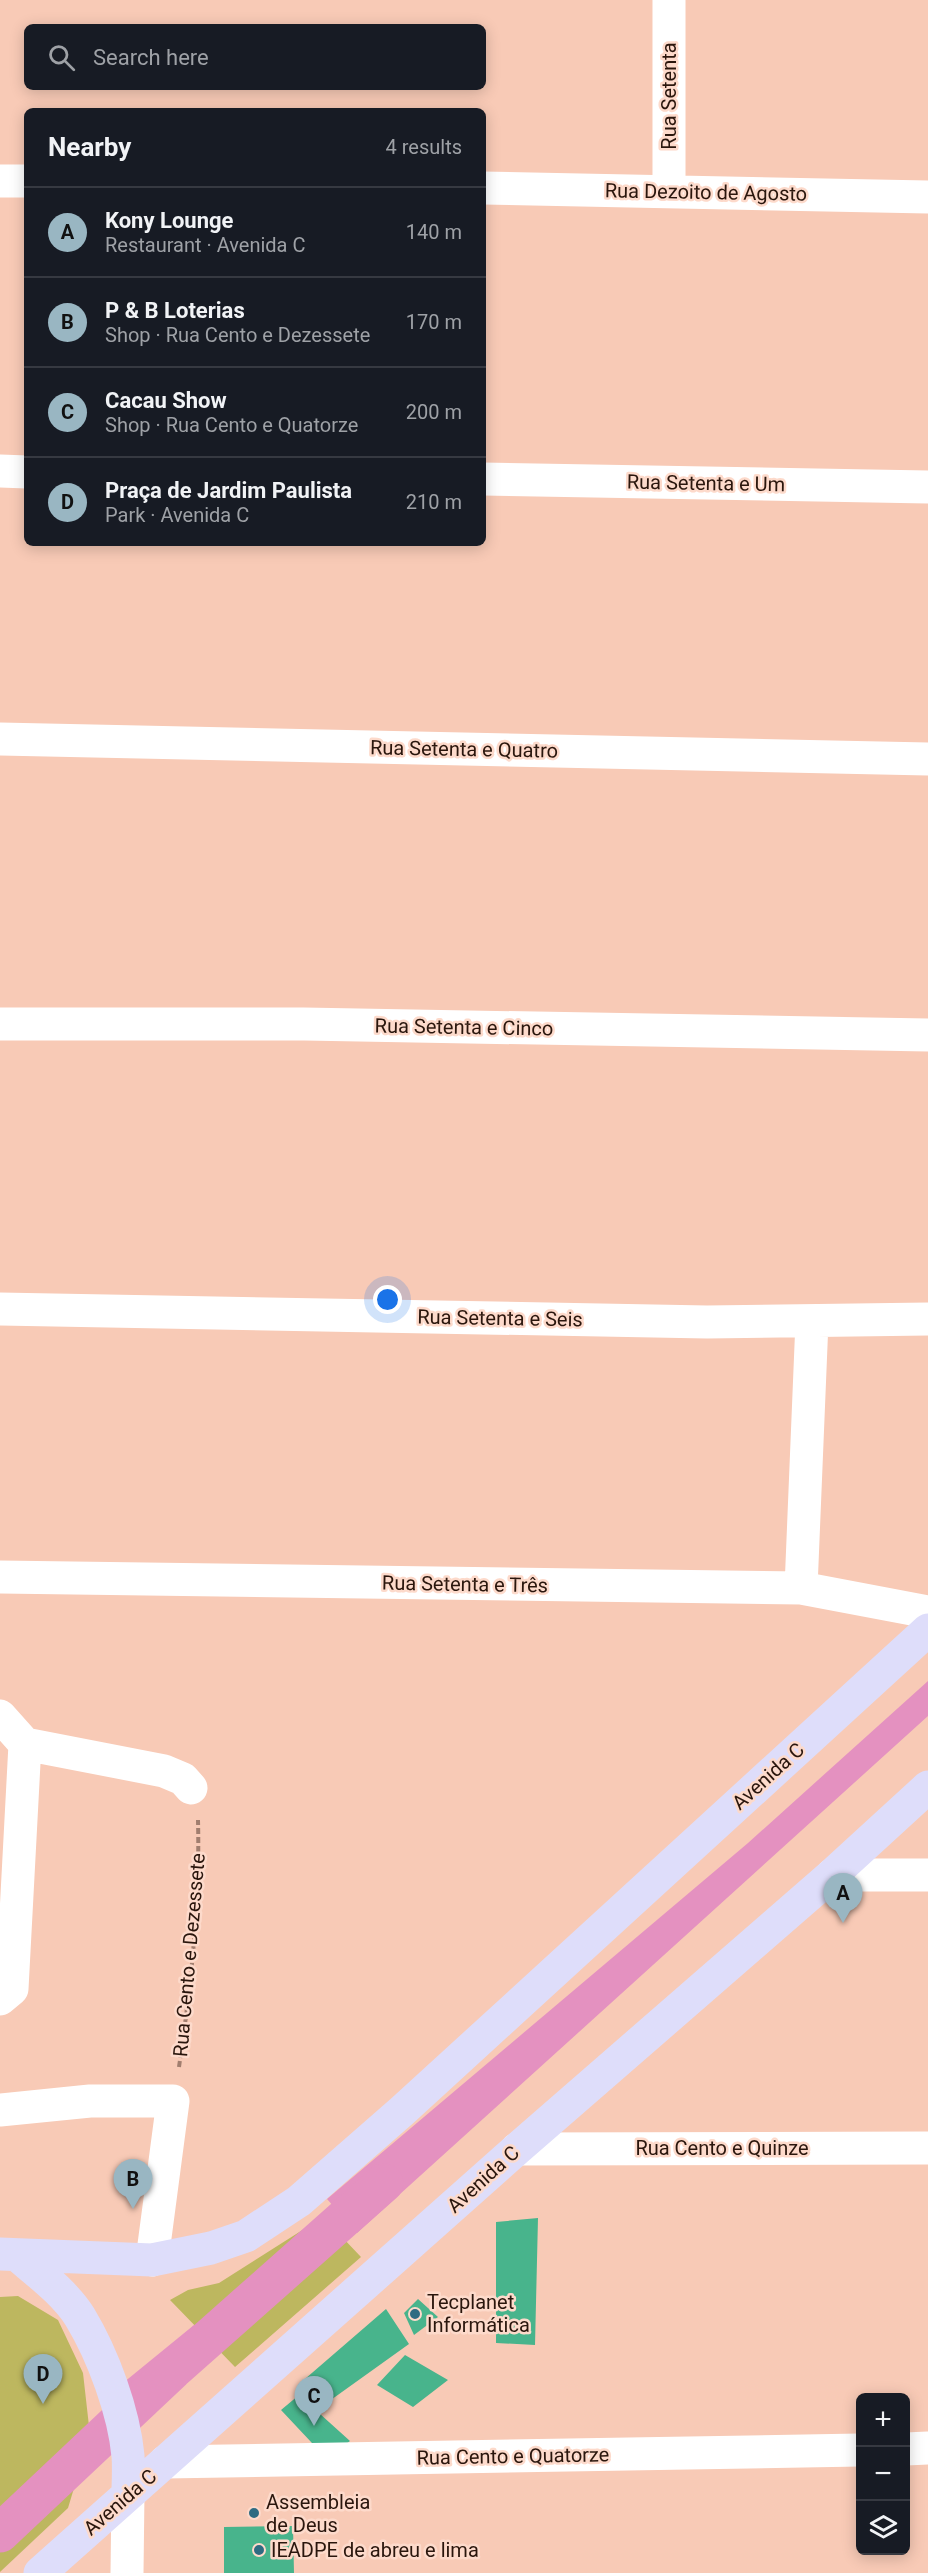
<!DOCTYPE html>
<html lang="en">
<head>
<meta charset="utf-8">
<style>
  body { margin:0; font-family:Roboto,sans-serif; background:#20242c; color:#f1f3f6 }
  .controls { position:absolute; right:18px; bottom:18px; display:grid; overflow:hidden; border-radius:9px; box-shadow:0 3px 15px #0003 }
  .controls button { width:54px; height:54px; display:grid; place-items:center; padding:0; border:0; border-bottom:2px solid #363941; background:#171b24; color:#f1f3f6; font:30px sans-serif }
  .you { position:absolute; left:388px; top:1300px; width:21px; height:21px; margin:-15px; border:4px solid #fff; border-radius:50%; background:#1a73e8; box-shadow:0 0 0 9px #1a73e833 }
  .badge { display:grid; place-items:center; width:39px; height:39px; border-radius:50%; background:#99b6c2; color:#111; font-size:20px; font-weight:700 }
  .pin { position:absolute; translate:-50% -50px; filter:drop-shadow(0 2px 3px #0008) }
  .pin::after { content:''; position:absolute; top:32px; width:21px; height:18px; background:inherit; clip-path:polygon(0 0,100% 0,50% 100%) }
  .list { margin:0; padding:0; list-style:none }
  h2 { display:flex; justify-content:space-between; align-items:center; height:78px; margin:0; padding:0 24px; font-size:26px }
  h2 small { font-size:20px; font-weight:400; color:#9ea1a6 }
  .list li { display:grid; grid-template-columns:39px 1fr auto; gap:18px; align-items:center; box-sizing:border-box; height:90px; padding:0 24px; border-top:2px solid #363941 }
  .list b { display:block; font-size:22px; white-space:nowrap }
  .list p { margin:0; font-size:20px; white-space:nowrap; color:#9ea1a6 }
  .list em { font-size:20px; font-style:normal; color:#9ea1a6 }
  .icon { flex:none; width:33px; height:33px; fill:none; stroke:currentColor; stroke-width:2; stroke-linecap:round; stroke-linejoin:round }
  .map { position:relative; flex:none; width:928px; height:2573px; overflow:hidden }
  .search { position:absolute; background:#171b24; box-shadow:0 3px 15px #0003; left:24px; top:24px; width:462px; height:66px; display:flex; align-items:center; gap:15px; box-sizing:border-box; padding:0 21px; border-radius:9px; color:#9ea1a6; font-size:22px }
  .panel { position:absolute; background:#171b24; box-shadow:0 3px 15px #0003; left:24px; top:108px; width:462px; height:438px; border-radius:9px }
  .map>svg:first-child { display:block }
  .green { fill:#bdb75f }
  .water { fill:#e491c0 }
  .lines { fill:none; stroke-linecap:round; stroke-linejoin:round }
  .canal { stroke:#e491c0; stroke-width:39 }
  .building { fill:#48b48c }
  .path { stroke:#a17e6f; stroke-width:4; stroke-dasharray:6 3; stroke-linecap:butt }
  .minor { stroke:#fff; stroke-width:33 }
  .primary { stroke:#deddfa; stroke-width:33 }
  .poi-dot { fill:#2e6b82; stroke:#fddacb; stroke-width:2 }
  .labels { text-anchor:middle; stroke-width:5; stroke-linejoin:round; paint-order:stroke }
  .street-label { font-size:20px; fill:#2a160d; stroke:#fddacb }
  .poi-label { font-size:20px; fill:#2a160d; stroke:#fddacb; text-anchor:start }
</style>
</head>
<body>
<div class="map">
<svg width="928" height="2573" viewBox="0 0 928 2573">
  <rect width="100%" height="100%" fill="#f8cab6"/>
  <path class="green" d="M323,2217L361,2257L235,2367L170,2300L188,2290L219,2283Z
    M18,2296L58,2320L83,2373L90,2435L68,2508L0,2572V2297Z"/>
  <path class="water" d="M928,1681V1716L357,2233L327,2199L748,1843Z
    M194,2325L220,2351L146,2412L123,2383Z"/>
  <g class="lines">
    <path class="canal" d="M0,2533L173,2370L384,2183"/>
  </g>
  <path class="building" d="M538,2218L535,2345L496,2343V2222Z
    M418,2299L438,2317L414,2335L404,2313Z
    M386,2309L409,2344L328,2402L298,2385Z
    M405,2355L448,2380L413,2407L377,2385Z
    M299,2395L350,2441L327,2459L281,2410Z
    M293,2526L294,2573H224V2527Z"/>
  <g class="lines">
    <path class="path" d="M179,2067C191,1985 200,1903 198,1820"/>
    <path class="minor" d="M669,0V191
      M0,181H27
      M483,188L928,197
      M0,471L27,472
      M483,479L928,487
      M0,739L928,759
      M0,1024H304L928,1035
      M0,1309L707,1322L928,1319
      M0,1577L801,1588L928,1612
      M801,1588L812,1321
      M0,1716L25,1744L164,1771L183,1779L191,1788
      M832,1875H928
      M0,1999L12,1989L25,1744
      M0,2110L90,2101H173L152,2260
      M517,2149L928,2148
      M906,2449L928,2448
      M165,2462L860,2450
      M127,2573L128,2493"/>
    <path class="primary" d="M0,2254L152,2260L211,2248L246,2236L299,2201L402,2111L928,1630
      M17,2255C38,2273 65,2293 80,2317C103,2355 124,2412 128,2456C129,2469 128,2481 128,2493
      M40,2573L517,2149L832,1875L928,1787"/>
  </g>
  <g class="poi-dot">
    <circle cx="415" cy="2314" r="6"/>
    <circle cx="254" cy="2513" r="6"/>
    <circle cx="259" cy="2550" r="6"/>
  </g>
  <g class="labels">
    <g class="street-label">
      <text transform="translate(669 96) rotate(-90)" y="7">Rua Setenta</text>
      <text transform="translate(706 192) rotate(1)" y="7">Rua Dezoito de Agosto</text>
      <text transform="translate(706 483) rotate(1)" y="7">Rua Setenta e Um</text>
      <text transform="translate(464 749) rotate(1)" y="7">Rua Setenta e Quatro</text>
      <text transform="translate(464 1027) rotate(1)" y="7">Rua Setenta e Cinco</text>
      <text transform="translate(500 1318) rotate(1)" y="7">Rua Setenta e Seis</text>
      <text transform="translate(465 1584) rotate(1)" y="7">Rua Setenta e Três</text>
      <text transform="translate(768 1776) rotate(-42)" y="7">Avenida C</text>
      <text transform="translate(189 1955) rotate(-85)" y="7">Rua Cento e Dezessete</text>
      <text x="722" y="2155">Rua Cento e Quinze</text>
      <text transform="translate(483 2179) rotate(-42)" y="7">Avenida C</text>
      <text transform="translate(513 2456) rotate(-1)" y="7">Rua Cento e Quatorze</text>
      <text transform="translate(120 2502) rotate(-41)" y="7">Avenida C</text>
    </g>
    <g class="poi-label">
      <text x="427" y="2309">Tecplanet<tspan x="427" dy="23">Informática</tspan></text>
      <text x="266" y="2509">Assembleia<tspan x="266" dy="23">de Deus</tspan></text>
      <text x="271" y="2557">IEADPE de abreu e lima</text>
    </g>
  </g>
</svg>
<div class="controls">
<button>+</button>
<button>−</button>
<button><svg class="icon" aria-label="layers" viewBox="0 0 24 24"><path d="M12 4l9 5-9 5-9-5zM3 14l9 5 9-5"/></svg></button>
</div>
<div class="you"></div>
<div class="pin badge" style="left:843px;top:1923px">A</div>
<div class="pin badge" style="left:133px;top:2209px">B</div>
<div class="pin badge" style="left:314px;top:2426px">C</div>
<div class="pin badge" style="left:43px;top:2404px">D</div>
<div class="search"><svg class="icon" aria-label="search" viewBox="0 0 24 24"><circle cx="10" cy="10" r="6"/><path d="M15 15l6 6"/></svg>Search here</div>
<section class="panel">
<h2>Nearby<small>4 results</small></h2>
<ul class="list">
<li><span class="badge">A</span><div><b>Kony Lounge</b><p>Restaurant · Avenida C</p></div><em>140 m</em></li>
<li><span class="badge">B</span><div><b>P &amp; B Loterias</b><p>Shop · Rua Cento e Dezessete</p></div><em>170 m</em></li>
<li><span class="badge">C</span><div><b>Cacau Show</b><p>Shop · Rua Cento e Quatorze</p></div><em>200 m</em></li>
<li><span class="badge">D</span><div><b>Praça de Jardim Paulista</b><p>Park · Avenida C</p></div><em>210 m</em></li>
</ul>
</section>
</div>
</body>
</html>
